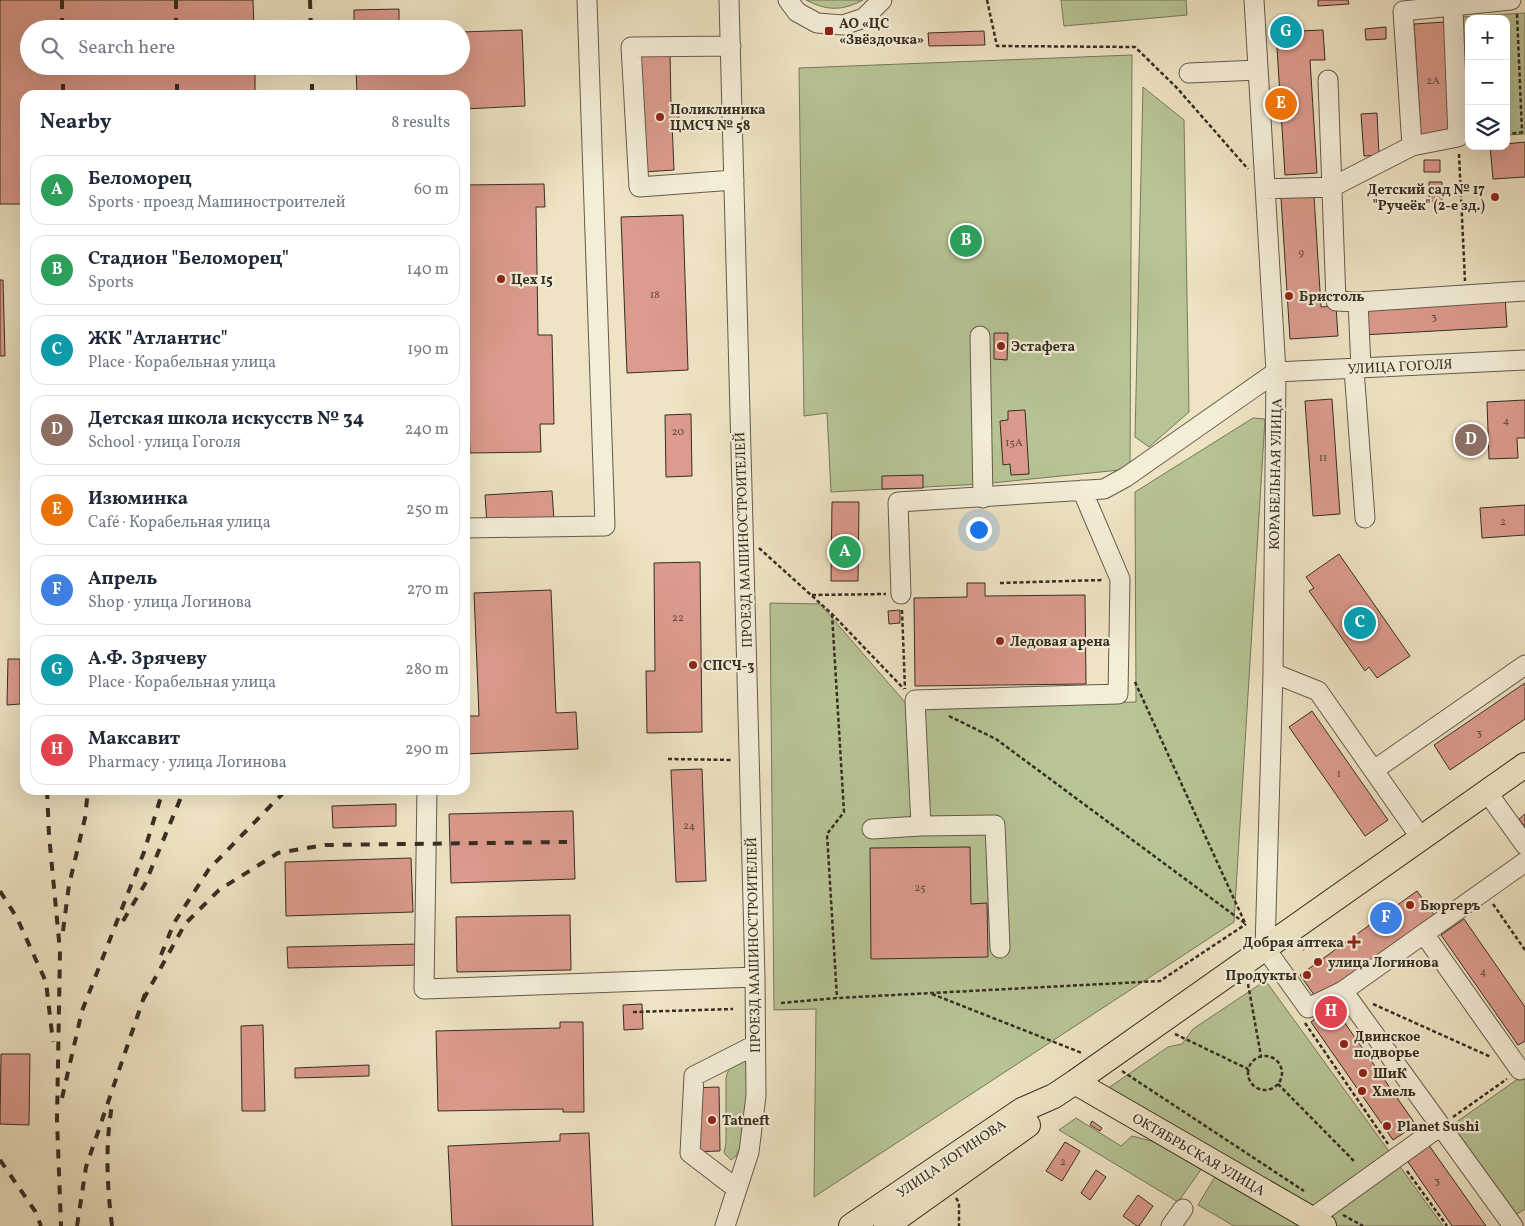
<!DOCTYPE html>
<html lang="en">
<head>
<meta charset="utf-8">
<style>
  body { margin:0; font-family:Vollkorn,serif; background:#f6f6f7; color:#1f2937 }
  .controls { position:absolute; right:15px; top:15px; display:grid; overflow:hidden; border-radius:10px; box-shadow:0 5px 20px #0002 }
  .controls button { width:45px; height:45px; display:grid; place-items:center; padding:0; border:0; border-bottom:1px solid #e0e1e3; background:#fff; color:#1f2937; font:25px sans-serif }
  .you { position:absolute; left:978px; top:529px; width:18px; height:18px; margin:-12px; border:4px solid #fff; border-radius:50%; background:#1a73e8; box-shadow:0 0 0 8px #1a73e833 }
  .badge { display:grid; place-items:center; width:32px; height:32px; border-radius:50%; background:#b45309; color:#fff; font-size:16px; font-weight:700 }
  .pin { position:absolute; translate:-50% -50%; border:2px solid #fff; box-shadow:0 1px 5px #0006 }
  .list { margin:0; padding:0; list-style:none }
  h2 { display:flex; justify-content:space-between; align-items:center; height:65px; margin:0; padding:0 20px; font-size:21px }
  h2 small { font-size:16px; font-weight:400; color:#747a83 }
  .list li { display:grid; grid-template-columns:32px 1fr auto; gap:15px; align-items:center; box-sizing:border-box; height:70px; margin:0 10px 10px; padding:0 10px; border:1px solid #e0e1e3; border-radius:15px }
  .list b { display:block; font-size:19px; white-space:nowrap }
  .list p { margin:0; font-size:16px; white-space:nowrap; color:#747a83 }
  .list em { font-size:16px; font-style:normal; color:#747a83 }
  .icon { flex:none; width:28px; height:28px; fill:none; stroke:currentColor; stroke-width:2; stroke-linecap:round; stroke-linejoin:round }
  .map { position:relative; flex:none; width:1525px; height:1226px; overflow:hidden }
  .search { position:absolute; background:#fff; box-shadow:0 5px 20px #0002; left:20px; top:20px; width:450px; height:55px; display:flex; align-items:center; gap:12px; box-sizing:border-box; padding:0 18px; border-radius:28px; color:#747a83; font-size:19px }
  .panel { position:absolute; background:#fff; box-shadow:0 5px 20px #0002; left:20px; top:90px; width:450px; height:705px; border-radius:15px }
  .map>svg:first-child { display:block }
  .green { fill:#b7c495; stroke:#76795c }
  .building { fill:#dc9b8d; stroke:#362e23 }
  .lines { fill:none; stroke-linecap:round; stroke-linejoin:round }
  .minor-casing { stroke:#645b4b; stroke-width:21 }
  .major-casing { stroke:#362e23; stroke-width:26 }
  .path { stroke:#362e23; stroke-width:2.5; stroke-dasharray:4 2.5; stroke-linecap:butt }
  .minor { stroke:#f4edd8; stroke-width:19 }
  .major { stroke:#eee3c3; stroke-width:24 }
  .rail { stroke:#362e23; stroke-width:4; stroke-dasharray:9 9; stroke-linecap:butt }
  .poi-dot { fill:#8f2418; stroke:#f4edd8; stroke-width:2 }
  .labels { text-anchor:middle; stroke-width:4.5; stroke-linejoin:round; paint-order:stroke }
  .number-label { font-size:11px; fill:#60493e }
  .poi-label { font-size:14px; font-weight:bold; fill:#362e23; stroke:#f4edd8; text-anchor:start }
  .street-label { font-size:14px; fill:#362e23; stroke:#f4edd8 }
</style>
</head>
<body>
<div class="map">
<svg width="1525" height="1226" viewBox="0 0 1525 1226">
  <rect width="100%" height="100%" fill="#eee3c3"/>
  <filter id="stains"><feTurbulence type="fractalNoise" baseFrequency=".004" numOctaves="4"/><feColorMatrix values="0 0 0 0 .2 0 0 0 0 .09 0 0 0 0 .02 0 0 0 .5 -.17"/></filter>
  <radialGradient id="worn" r=".72"><stop offset=".6" stop-color="#630" stop-opacity="0"/><stop offset="1" stop-color="#630" stop-opacity=".3"/></radialGradient>
  <path class="green" d="M806,0H863C842,11 827,11 806,0Z
    M1061,0H1186L1187,15L1064,26Z
    M1525,13V134L1506,135V19H1469V137L1461,17Z
    M1132,55L1130,469L982,484L831,492L827,413L804,416L799,68Z
    M1143,87L1184,120L1189,412L1149,447L1135,437Z
    M1253,418L1265,419L1234,922L814,1197L816,1009L774,1010L770,603L820,604L910,708L1136,702L1135,492Z
    M1262,983L1268,984L1443,1226H1335L1104,1091L1168,1047L1182,1044L1193,1029Z
    M744,1061L752,1068L740,1148L736,1156L731,1160L724,1153L726,1143V1078C729,1066 732,1063 744,1061Z
    M1525,1074V1209L1512,1217L1448,1128Z
    M1076,1118L1121,1146L1132,1136L1159,1143L1202,1168L1178,1202L1059,1130Z
    M1216,1175L1304,1226H1234L1198,1205Z"/>
  <path class="building" d="M0,0H253L254,29H29V66H255V95H25V204H0Z
    M1318,0H1348L1349,4L1318,6Z
    M399,9V29H354V10Z
    M1445,22L1451,136L1421,138L1414,24Z
    M1386,27V39L1366,40L1365,29Z
    M522,30L525,106L465,109V95H357L356,66H461V32Z
    M1323,30L1325,60H1310L1317,173L1285,175L1276,32Z
    M984,31L985,45L929,46L928,33Z
    M670,54L671,104L678,103L679,122L672,123L674,170L643,172L639,56Z
    M1377,113L1379,155L1364,156L1361,114Z
    M1525,142V177L1493,179L1490,146H1506V144Z
    M1424,160H1440V172H1424Z
    M1429,182H1442V202L1429,201Z
    M544,184L545,207H536L538,335H552L554,424H540L541,452L470,453L468,389H465V185Z
    M1314,196L1321,307L1336,306L1338,336L1290,339L1281,198Z
    M683,215L688,370L627,373L621,217Z
    M0,280H3L5,356H0Z
    M1505,296L1507,327L1362,335L1361,304Z
    M994,333H1008L1007,360L994,359Z
    M1332,399L1340,514L1313,516L1305,401Z
    M1525,400V438H1517L1518,458L1489,459L1487,402Z
    M1025,410L1029,474L1011,475L1010,464L1003,465L1000,421L1008,420V411Z
    M691,414L692,476L666,477L665,415Z
    M923,475V488L882,489V476Z
    M552,491L554,521L487,525L485,495Z
    M832,502H859L858,581H831Z
    M1525,505V535L1482,538L1480,508Z
    M1339,554L1410,656L1377,678L1369,667L1365,671L1309,591L1314,588L1306,577Z
    M700,562L702,732L647,733L646,671H655L654,563Z
    M967,583H985V596L1085,595L1086,684L915,686L914,598L967,597Z
    M551,590L556,713L576,712L578,749L465,754V716H479L474,593Z
    M900,610V623L889,624L888,611Z
    M8,659H20V704L7,705Z
    M1525,683V719L1450,770L1434,745Z
    M1312,711L1388,820L1365,836L1289,727Z
    M702,769L706,881L676,882L671,770Z
    M335,790H377L335,792Z
    M396,804V826L333,828L332,806Z
    M573,811L575,879L451,883L449,814Z
    M1525,814V827L1519,819Z
    M970,847L971,904L987,903L988,957L871,959L870,848Z
    M411,858L413,912L286,916L285,862Z
    M1417,891L1434,915L1317,999L1300,975Z
    M570,915L571,970L457,972L456,917Z
    M1464,919L1525,1007V1041L1518,1045L1441,935Z
    M419,944L420,965L288,968L287,947Z
    M642,1004L643,1029L624,1030L623,1005Z
    M1333,1006L1416,1125L1393,1140L1311,1022Z
    M560,1022H583L584,1112H563V1109L438,1111L436,1031L560,1028Z
    M263,1025L265,1111H242L241,1026Z
    M1,1054H30L29,1125L0,1124Z
    M369,1065V1076L295,1078V1068Z
    M719,1087L720,1151L688,1152L687,1088Z
    M1092,1121L1102,1128L1100,1131L1090,1125Z
    M589,1133L593,1226H452L448,1146L560,1141V1134Z
    M1065,1142L1080,1151L1062,1181L1046,1171Z
    M1428,1144L1486,1226H1452L1406,1159Z
    M1096,1170L1106,1177L1090,1200L1081,1193Z
    M1138,1195L1153,1206L1139,1226H1137L1123,1216Z"/>
  <g class="lines">
    <defs>
      <path id="minor" d="M788,0L797,12L817,23L843,25L864,18L882,0
        M1254,0L1276,372L1273,673L1265,948L1308,1008L1343,991L1525,862
        M1453,8L1458,137L1412,146L1403,11L1511,0
        M731,46L631,47L639,187L734,180
        M1189,73L1258,70
        M1328,80L1336,301L1358,302
        M1265,189L1332,187L1412,146
        M980,336L983,498
        M1361,368L1358,302L1525,291
        M1354,369L1365,518
        M465,528L605,526L587,0
        M901,594L898,502L1104,489L1126,477L1276,372L1525,360
        M1273,673L1318,691L1421,838
        M1374,770L1525,665
        M427,790L424,989L755,977
        M1487,792L1525,845
        M872,829L921,826
        M1424,934L1520,1070
        M1000,948L995,825L921,826L915,700L1118,694L1120,579L1082,490
        M1343,991L1513,1226
        M737,1189L690,1153L694,1076L755,1045
        M1311,1219L1439,1127
        M725,1226L749,1152L756,1096L755,977L729,0
        M1171,1226L1183,1209"/>
      <path id="major" d="M1075,1082L1324,1226
        M851,1226L1022,1110L1054,1096L1075,1082L1525,765
        M886,1226L1028,1125"/>
    </defs>
    <use href="#minor" class="minor-casing"/>
    <use href="#major" class="major-casing"/>
    <path class="path" d="M987,0L997,46L1135,47L1177,88L1248,169
      M1517,14L1522,132
      M1506,134L1525,132
      M1459,154L1465,281
      M759,548L832,614L904,689
      M1000,583L1102,580
      M812,595L886,594
      M902,610L905,689
      M832,614L844,812L827,834L837,998
      M1135,682L1245,923
      M949,716L996,739L1246,924
      M668,759L733,760
      M1493,904L1525,950
      M1299,945L1304,950
      M1248,984L1261,1056
      M932,994L1082,1053
      M781,1003L837,998L1160,981L1246,924
      M1373,1004L1491,1057
      M633,1012L733,1009
      M1305,1023L1388,1144
      M1175,1034L1248,1069
      M1248 1073a17 17 0 1 1 34 0a17 17 0 1 1-34 0Z
      M1122,1071L1304,1191
      M1278,1084L1355,1162
      M1453,1117L1507,1079
      M1407,1171L1447,1226
      M956,1198L959,1203V1226
      M1343,1215L1363,1226"/>
    <use href="#minor" class="minor"/>
    <use href="#major" class="major"/>
    <path class="rail" d="M62,0V29
      M176,0V29
      M310,0L311,29
      M63,66V95
      M177,66V95
      M312,66V95
      M47,790L49,835L60,951L57,1120L61,1226
      M0,891L17,918L46,982L53,1042
      M123,921L145,884L184,790
      M63,931L69,885L85,818L88,790
      M161,955L174,923L209,869L286,790
      M143,1000L185,924L219,890L278,853L325,845L567,842
      M62,1098L82,1011L144,852L163,790
      M0,1160L35,1211L41,1226
      M77,1226L86,1167L145,994
      M112,1226C107,1186 105,1146 112,1105"/>
  </g>
  <g class="poi-dot">
    <rect x="824" y="26" width="10" height="10" rx="2.5"/>
    <circle cx="660" cy="117" r="5"/>
    <circle cx="1495" cy="197" r="5"/>
    <circle cx="501" cy="279" r="5"/>
    <circle cx="1289" cy="296" r="5"/>
    <circle cx="1001" cy="346" r="5"/>
    <circle cx="1000" cy="641" r="5"/>
    <circle cx="693" cy="665" r="5"/>
    <circle cx="1410" cy="905" r="5"/>
    <path d="M1351.5 934.5h5v5h5v5h-5v5h-5v-5h-5v-5h5z"/>
    <circle cx="1318" cy="962" r="5"/>
    <circle cx="1307" cy="975" r="5"/>
    <circle cx="1344" cy="1044" r="5"/>
    <circle cx="1363" cy="1073" r="5"/>
    <circle cx="1362" cy="1091" r="5"/>
    <circle cx="712" cy="1120" r="5"/>
    <circle cx="1387" cy="1126" r="5"/>
  </g>
  <g class="labels">
    <g class="number-label">
      <text x="1433" y="84">2А</text>
      <text x="1301" y="256">9</text>
      <text x="655" y="298">18</text>
      <text x="1434" y="320">3</text>
      <text x="1506" y="424">4</text>
      <text x="678" y="435">20</text>
      <text x="1014" y="446">15А</text>
      <text x="1323" y="461">11</text>
      <text x="1503" y="525">2</text>
      <text x="678" y="621">22</text>
      <text x="1479" y="736">3</text>
      <text x="1339" y="777">1</text>
      <text x="689" y="829">24</text>
      <text x="920" y="891">25</text>
      <text x="1483" y="975">4</text>
      <text x="1063" y="1165">2</text>
      <text x="1437" y="1184">3</text>
    </g>
    <g class="poi-label">
      <text x="839" y="28">АО «ЦС<tspan x="839" dy="16">«Звёздочка»</tspan></text>
      <text x="670" y="114">Поликлиника<tspan x="670" dy="16">ЦМСЧ № 58</tspan></text>
      <text x="1485" y="194" text-anchor="end">Детский сад № 17<tspan x="1485" dy="16">"Ручеёк" (2-е зд.)</tspan></text>
      <text x="511" y="284">Цех 15</text>
      <text x="1299" y="301">Бристоль</text>
      <text x="1011" y="351">Эстафета</text>
      <text x="1010" y="646">Ледовая арена</text>
      <text x="703" y="670">СПСЧ-3</text>
      <text x="1420" y="910">Бюргеръ</text>
      <text x="1344" y="947" text-anchor="end">Добрая аптека</text>
      <text x="1328" y="967">улица Логинова</text>
      <text x="1297" y="980" text-anchor="end">Продукты</text>
      <text x="1354" y="1041">Двинское<tspan x="1354" dy="16">подворье</tspan></text>
      <text x="1373" y="1078">ШиК</text>
      <text x="1372" y="1096">Хмель</text>
      <text x="722" y="1125">Tatneft</text>
      <text x="1397" y="1131">Planet Sushi</text>
    </g>
    <g class="street-label">
      <text transform="translate(1400 366) rotate(-3)" y="5">УЛИЦА ГОГОЛЯ</text>
      <text transform="translate(1275 474) rotate(-89)" y="5">КОРАБЕЛЬНАЯ УЛИЦА</text>
      <text transform="translate(743 540) rotate(-92)" y="5">ПРОЕЗД МАШИНОСТРОИТЕЛЕЙ</text>
      <text transform="translate(753 945) rotate(-91)" y="5">ПРОЕЗД МАШИНОСТРОИТЕЛЕЙ</text>
      <text transform="translate(1199 1154) rotate(30)" y="5">ОКТЯБРЬСКАЯ УЛИЦА</text>
      <text transform="translate(951 1158) rotate(-34)" y="5">УЛИЦА ЛОГИНОВА</text>
    </g>
  </g>
  <rect width="100%" height="100%" filter="url(#stains)"/>
  <rect width="100%" height="100%" fill="url(#worn)"/>
</svg>
<div class="controls">
<button>+</button>
<button>−</button>
<button><svg class="icon" aria-label="layers" viewBox="0 0 24 24"><path d="M12 4l9 5-9 5-9-5zM3 14l9 5 9-5"/></svg></button>
</div>
<div class="you"></div>
<div class="pin badge" style="left:845px;top:552px;background:#2e9e5b">A</div>
<div class="pin badge" style="left:966px;top:241px;background:#2e9e5b">B</div>
<div class="pin badge" style="left:1360px;top:623px;background:#0f9aa8">C</div>
<div class="pin badge" style="left:1471px;top:440px;background:#8d6e63">D</div>
<div class="pin badge" style="left:1281px;top:104px;background:#e8710a">E</div>
<div class="pin badge" style="left:1386px;top:918px;background:#3f7fe0">F</div>
<div class="pin badge" style="left:1286px;top:32px;background:#0f9aa8">G</div>
<div class="pin badge" style="left:1331px;top:1012px;background:#e0444e">H</div>
<div class="search"><svg class="icon" aria-label="search" viewBox="0 0 24 24"><circle cx="10" cy="10" r="6"/><path d="M15 15l6 6"/></svg>Search here</div>
<section class="panel">
<h2>Nearby<small>8 results</small></h2>
<ul class="list">
<li><span class="badge" style="background:#2e9e5b">A</span><div><b>Беломорец</b><p>Sports · проезд Машиностроителей</p></div><em>60 m</em></li>
<li><span class="badge" style="background:#2e9e5b">B</span><div><b>Стадион &quot;Беломорец&quot;</b><p>Sports</p></div><em>140 m</em></li>
<li><span class="badge" style="background:#0f9aa8">C</span><div><b>ЖК &quot;Атлантис&quot;</b><p>Place · Корабельная улица</p></div><em>190 m</em></li>
<li><span class="badge" style="background:#8d6e63">D</span><div><b>Детская школа искусств № 34</b><p>School · улица Гоголя</p></div><em>240 m</em></li>
<li><span class="badge" style="background:#e8710a">E</span><div><b>Изюминка</b><p>Café · Корабельная улица</p></div><em>250 m</em></li>
<li><span class="badge" style="background:#3f7fe0">F</span><div><b>Апрель</b><p>Shop · улица Логинова</p></div><em>270 m</em></li>
<li><span class="badge" style="background:#0f9aa8">G</span><div><b>А.Ф. Зрячеву</b><p>Place · Корабельная улица</p></div><em>280 m</em></li>
<li><span class="badge" style="background:#e0444e">H</span><div><b>Максавит</b><p>Pharmacy · улица Логинова</p></div><em>290 m</em></li>
</ul>
</section>
</div>
</body>
</html>
